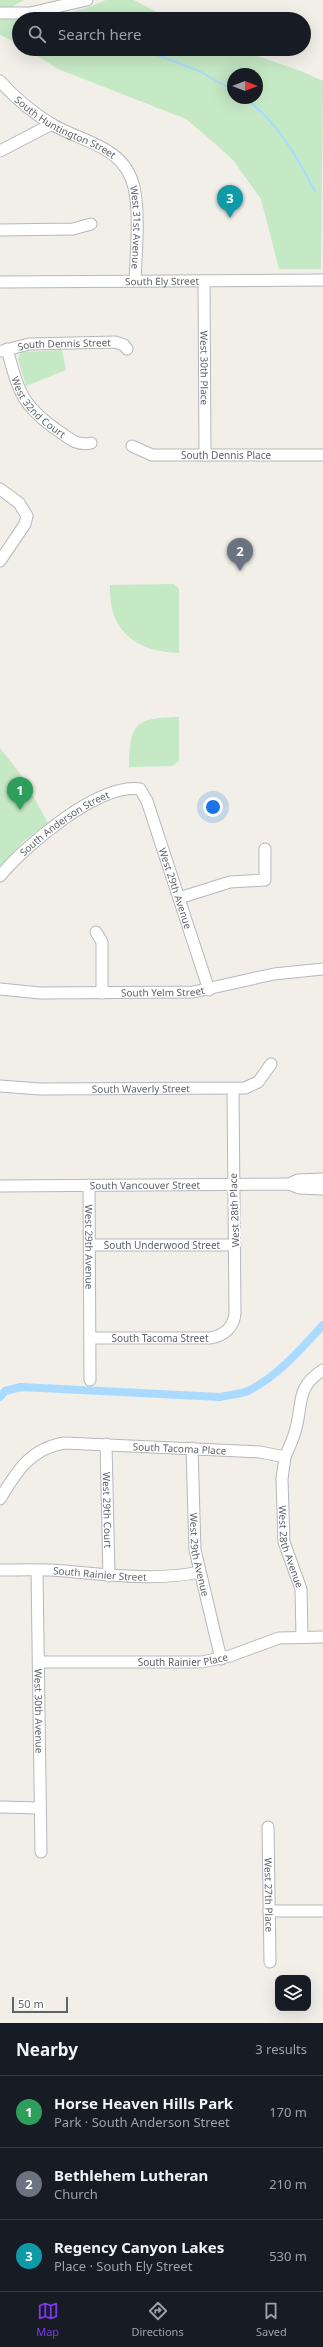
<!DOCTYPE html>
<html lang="en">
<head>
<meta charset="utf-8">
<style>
  body { margin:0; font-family:"Noto Sans",sans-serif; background:#20242c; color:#f1f3f6 }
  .controls { position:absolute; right:12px; bottom:12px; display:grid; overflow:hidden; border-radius:8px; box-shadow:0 4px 16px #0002 }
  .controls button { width:36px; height:36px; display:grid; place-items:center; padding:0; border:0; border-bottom:1px solid #363941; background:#171b24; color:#f1f3f6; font:20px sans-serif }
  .compass { position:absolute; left:227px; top:68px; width:36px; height:36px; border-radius:50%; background:#171b24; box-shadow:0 4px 16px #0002; rotate:90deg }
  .scale { position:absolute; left:12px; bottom:10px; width:56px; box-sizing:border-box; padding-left:4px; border:2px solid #5f6368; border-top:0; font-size:11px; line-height:14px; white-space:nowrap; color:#5f6368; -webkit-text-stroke:3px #fff; paint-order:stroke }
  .you { position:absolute; left:213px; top:807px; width:14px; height:14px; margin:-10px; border:3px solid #fff; border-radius:50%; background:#1a73e8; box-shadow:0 0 0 6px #1a73e833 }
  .badge { display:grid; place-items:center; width:26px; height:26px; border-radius:50%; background:#7c3aed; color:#fff; font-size:13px; font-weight:700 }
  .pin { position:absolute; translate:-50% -33px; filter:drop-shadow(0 1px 2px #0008) }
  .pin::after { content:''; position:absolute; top:21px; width:14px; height:12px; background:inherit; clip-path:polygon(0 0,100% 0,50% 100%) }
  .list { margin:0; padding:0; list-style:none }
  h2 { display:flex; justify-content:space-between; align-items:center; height:52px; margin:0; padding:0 16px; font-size:17px }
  h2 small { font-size:13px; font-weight:400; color:#9ea1a6 }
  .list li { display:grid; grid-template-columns:26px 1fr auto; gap:12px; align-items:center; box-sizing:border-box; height:72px; padding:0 16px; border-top:1px solid #363941 }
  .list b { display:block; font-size:15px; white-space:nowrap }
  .list p { margin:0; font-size:13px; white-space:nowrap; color:#9ea1a6 }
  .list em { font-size:13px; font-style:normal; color:#9ea1a6 }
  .icon { flex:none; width:22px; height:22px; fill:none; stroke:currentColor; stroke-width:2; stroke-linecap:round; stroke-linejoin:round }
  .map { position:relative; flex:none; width:323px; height:2023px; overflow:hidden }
  .search { position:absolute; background:#171b24; box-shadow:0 4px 16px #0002; left:12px; right:12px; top:12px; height:44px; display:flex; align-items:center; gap:10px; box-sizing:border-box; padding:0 14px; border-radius:22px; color:#9ea1a6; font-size:15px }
  .sheet { height:268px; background:#171b24 }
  nav { display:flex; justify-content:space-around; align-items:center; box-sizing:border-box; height:56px; border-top:1px solid #363941; background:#171b24; font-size:11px; color:#9ea1a6 }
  nav a { display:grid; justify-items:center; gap:2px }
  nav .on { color:#7c3aed }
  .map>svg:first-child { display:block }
  .green { fill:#c5e8c5; fill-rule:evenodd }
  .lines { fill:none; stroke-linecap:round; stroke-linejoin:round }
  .stream { stroke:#aadaff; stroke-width:2 }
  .canal { stroke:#aadaff; stroke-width:8 }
  .minor-casing { stroke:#b5b8bc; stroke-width:13 }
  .minor { stroke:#fff; stroke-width:11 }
  .labels { text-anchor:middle; stroke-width:4; stroke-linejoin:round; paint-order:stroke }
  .street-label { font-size:10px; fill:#5f6368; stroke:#fff }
</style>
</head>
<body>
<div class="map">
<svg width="323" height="2023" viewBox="0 0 323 2023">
  <rect width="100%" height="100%" fill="#f1efe8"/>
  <path class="green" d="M0,0H24L12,7H0Z
    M106,0H134L170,19H19V44L0,35V18C37,19 73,16 106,0Z
    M27,49H236L301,71L323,81L321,269H279L261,199L233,160L204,134L186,119L58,69ZM233,74H257V98H233Z
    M62,350L66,370L26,386L18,359L21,352Z
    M174,584L179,589V653C135,652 108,630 110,585Z
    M179,717V761L172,766L129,767C130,723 135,718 179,717Z
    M0,748L22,776L48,823L25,840L0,866Z"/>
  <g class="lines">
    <path class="stream" d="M142,49L199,71L233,90
      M245,98C280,125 294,153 315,191"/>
    <path class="canal" d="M0,1397L5,1391L21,1387L220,1397C229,1395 240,1394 248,1391C278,1376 301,1349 323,1325"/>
    <defs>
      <g id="minor">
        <path d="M0,13H30L87,0"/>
        <path id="s1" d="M0,81C15,98 33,113 53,125C85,143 124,146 134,187C140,213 136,254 135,281"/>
        <path d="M0,151L52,124"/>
        <path d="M0,230L73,229L91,224"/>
        <path id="s2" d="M204,281L205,455"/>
        <path id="s3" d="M0,282L323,280"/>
        <path id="s4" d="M7,349C19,393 22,406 60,432C71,440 78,446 91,443"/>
        <path id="s5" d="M2,351L29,344L115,342L124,345L127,349"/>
        <path id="s6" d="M132,446L152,455H323"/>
        <path d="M0,489L19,503L27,516L25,524L0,561"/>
        <path id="s7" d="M0,876C25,846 98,783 140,789L147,801L209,990"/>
        <path d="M179,898L230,882L265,880V849"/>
        <path d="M96,932L102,942V993"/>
        <path id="s8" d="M0,989L40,993L193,992L274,974L323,969"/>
        <path id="s9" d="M0,1086L40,1089L245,1088L258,1082L271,1064"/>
        <path d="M289,1184L298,1180L323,1179"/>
        <path id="s10" d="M89,1185L90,1380"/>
        <path id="s11" d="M0,1186L289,1184L299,1188L323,1189"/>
        <path id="s12" d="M90,1245H235"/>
        <path id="s13" d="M90,1338H210C224,1336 234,1327 235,1313L233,1089"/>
        <path id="s14" d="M106,1444L109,1576"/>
        <path id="s15" d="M192,1448L195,1550L221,1659"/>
        <path id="s16" d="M285,1457L282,1479L284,1542L301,1589L302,1637"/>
        <path id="s17" d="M0,1499C17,1471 30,1449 64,1443L260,1452L285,1457C289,1447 294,1438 296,1428C303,1402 296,1387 323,1370"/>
        <path id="s18" d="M0,1570C21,1570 44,1569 65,1571C109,1575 156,1581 200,1572"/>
        <path id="s19" d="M37,1571L41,1852"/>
        <path id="s20" d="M39,1662H202L230,1656L279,1638L323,1637"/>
        <path d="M0,1807L40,1808"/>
        <path id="s21" d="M268,1827L270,1962"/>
        <path d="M269,1911H323"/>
      </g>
    </defs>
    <use href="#minor" class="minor-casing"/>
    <use href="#minor" class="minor"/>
  </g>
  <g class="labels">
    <g class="street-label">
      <text dy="4" stroke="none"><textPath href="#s1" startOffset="81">South Huntington Street</textPath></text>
      <text dy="4" stroke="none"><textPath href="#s1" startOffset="216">West 31st Avenue</textPath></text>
      <text dy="4" stroke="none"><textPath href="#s3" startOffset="162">South Ely Street</textPath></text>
      <text dy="4" stroke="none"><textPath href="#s5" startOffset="63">South Dennis Street</textPath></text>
      <text dy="4" stroke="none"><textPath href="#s2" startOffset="87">West 30th Place</textPath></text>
      <text dy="4" stroke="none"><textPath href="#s4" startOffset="68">West 32nd Court</textPath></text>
      <text dy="4" stroke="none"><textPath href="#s6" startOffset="96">South Dennis Place</textPath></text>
      <text dy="4" stroke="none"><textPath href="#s7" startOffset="84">South Anderson Street</textPath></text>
      <text dy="4" stroke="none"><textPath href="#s7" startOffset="275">West 29th Avenue</textPath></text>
      <text dy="4" stroke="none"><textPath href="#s8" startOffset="163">South Yelm Street</textPath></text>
      <text dy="4" stroke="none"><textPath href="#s9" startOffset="141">South Waverly Street</textPath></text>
      <text dy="4" stroke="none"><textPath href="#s11" startOffset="145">South Vancouver Street</textPath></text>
      <text transform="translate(234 1210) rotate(-92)" y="4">West 28th Place</text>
      <text dy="4" stroke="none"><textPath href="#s12" startOffset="72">South Underwood Street</textPath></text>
      <text dy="4" stroke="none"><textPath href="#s10" startOffset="62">West 29th Avenue</textPath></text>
      <text dy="4" stroke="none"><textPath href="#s13" startOffset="70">South Tacoma Street</textPath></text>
      <text dy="4" stroke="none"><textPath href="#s17" startOffset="204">South Tacoma Place</textPath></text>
      <text dy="4" stroke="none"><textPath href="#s14" startOffset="66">West 29th Court</textPath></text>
      <text dy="4" stroke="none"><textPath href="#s16" startOffset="91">West 28th Avenue</textPath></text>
      <text dy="4" stroke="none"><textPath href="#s15" startOffset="107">West 29th Avenue</textPath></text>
      <text dy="4" stroke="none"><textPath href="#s18" startOffset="100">South Rainier Street</textPath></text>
      <text dy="4" stroke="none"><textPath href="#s20" startOffset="144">South Rainier Place</textPath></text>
      <text dy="4" stroke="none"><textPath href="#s19" startOffset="140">West 30th Avenue</textPath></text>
      <text dy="4" stroke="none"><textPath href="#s21" startOffset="68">West 27th Place</textPath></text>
    </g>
  </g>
</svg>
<div class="controls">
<button><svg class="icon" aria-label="layers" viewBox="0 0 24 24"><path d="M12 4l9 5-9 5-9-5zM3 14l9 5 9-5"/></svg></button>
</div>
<svg class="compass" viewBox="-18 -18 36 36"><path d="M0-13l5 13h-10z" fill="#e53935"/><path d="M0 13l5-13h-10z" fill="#9ea1a6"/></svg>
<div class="scale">50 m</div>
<div class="you"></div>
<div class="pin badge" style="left:20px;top:810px;background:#2e9e5b">1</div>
<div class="pin badge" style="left:240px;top:571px;background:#6b7280">2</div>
<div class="pin badge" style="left:230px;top:218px;background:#0f9aa8">3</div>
<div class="search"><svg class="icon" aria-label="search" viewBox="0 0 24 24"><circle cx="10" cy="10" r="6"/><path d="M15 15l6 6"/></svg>Search here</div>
</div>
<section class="sheet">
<h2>Nearby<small>3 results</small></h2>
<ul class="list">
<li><span class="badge" style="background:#2e9e5b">1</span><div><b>Horse Heaven Hills Park</b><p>Park · South Anderson Street</p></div><em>170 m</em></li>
<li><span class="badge" style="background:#6b7280">2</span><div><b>Bethlehem Lutheran</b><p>Church</p></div><em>210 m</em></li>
<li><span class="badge" style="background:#0f9aa8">3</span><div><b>Regency Canyon Lakes</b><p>Place · South Ely Street</p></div><em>530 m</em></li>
</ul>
</section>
<nav>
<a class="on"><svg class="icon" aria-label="map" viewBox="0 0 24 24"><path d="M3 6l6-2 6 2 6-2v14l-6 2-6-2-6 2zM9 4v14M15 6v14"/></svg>Map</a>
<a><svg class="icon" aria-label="directions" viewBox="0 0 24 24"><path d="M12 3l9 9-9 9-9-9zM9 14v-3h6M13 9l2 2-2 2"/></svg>Directions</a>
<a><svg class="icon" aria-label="saved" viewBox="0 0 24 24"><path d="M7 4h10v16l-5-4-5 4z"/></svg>Saved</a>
</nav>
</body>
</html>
